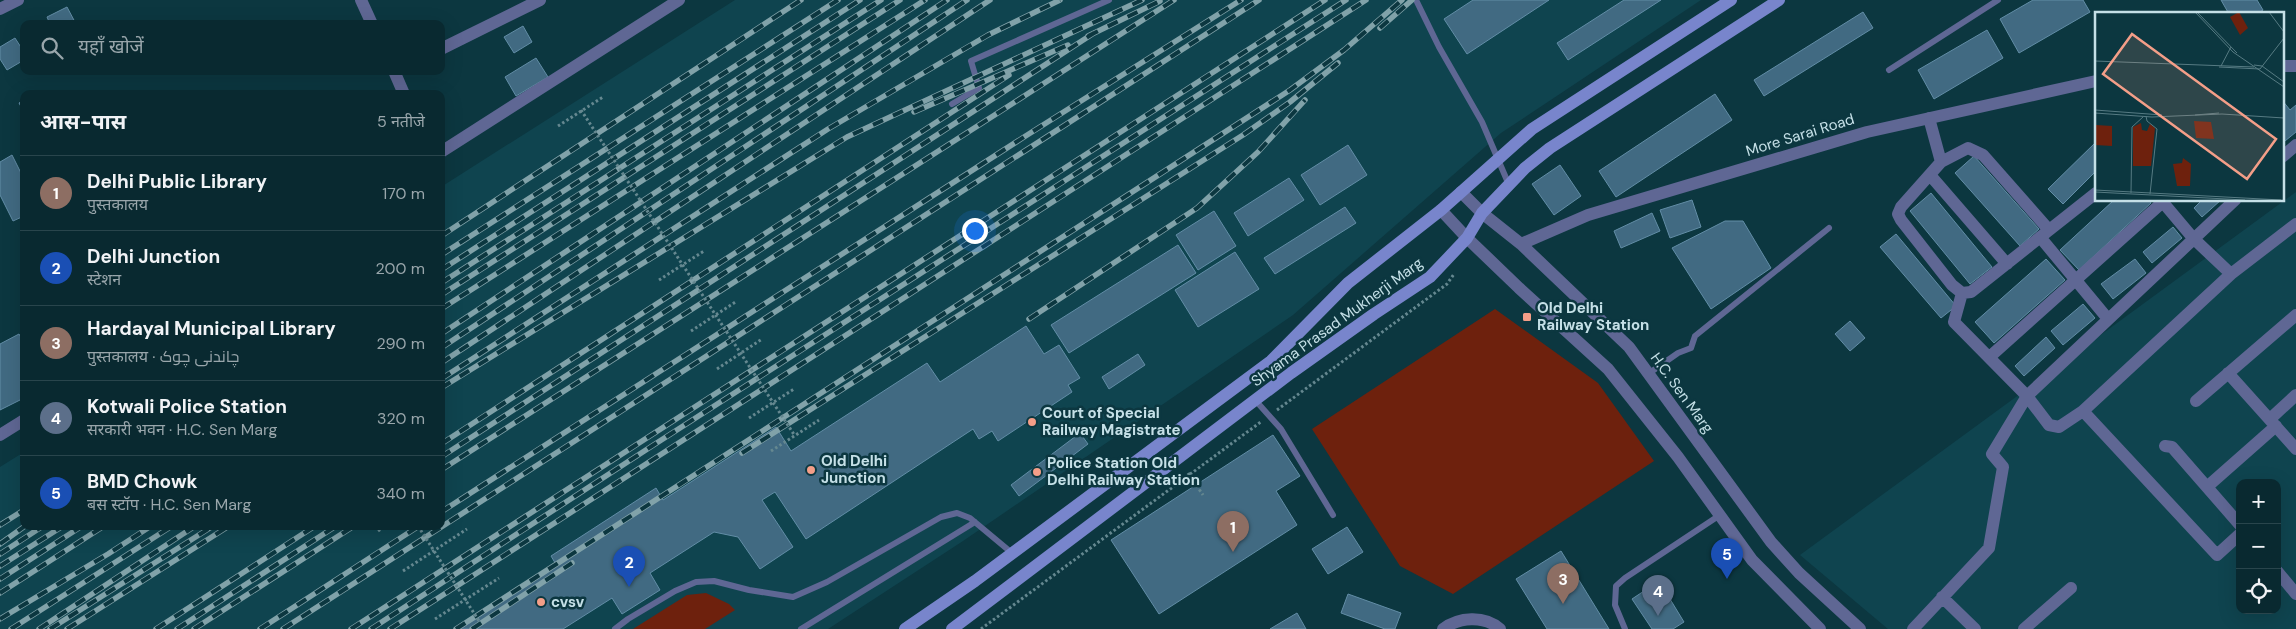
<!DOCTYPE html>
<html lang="hi">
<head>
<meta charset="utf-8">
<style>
  body { margin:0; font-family:"DM Sans",Cairo,"Noto Sans Devanagari",sans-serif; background:#123138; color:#f1f3f6 }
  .controls { position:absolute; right:15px; bottom:15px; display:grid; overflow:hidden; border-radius:10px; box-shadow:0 5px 20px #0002 }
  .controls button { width:45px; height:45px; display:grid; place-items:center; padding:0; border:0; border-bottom:1px solid #29454c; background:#092930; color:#f1f3f6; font:25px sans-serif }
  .you { position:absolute; left:974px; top:230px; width:18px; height:18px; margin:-12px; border:4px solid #fff; border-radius:50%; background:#1a73e8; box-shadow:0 0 0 8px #1a73e833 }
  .badge { display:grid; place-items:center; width:32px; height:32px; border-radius:50%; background:#8bbbb9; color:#fff; font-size:16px; font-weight:700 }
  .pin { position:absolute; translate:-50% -41px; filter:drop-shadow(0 1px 2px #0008) }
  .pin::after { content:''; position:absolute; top:26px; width:18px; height:15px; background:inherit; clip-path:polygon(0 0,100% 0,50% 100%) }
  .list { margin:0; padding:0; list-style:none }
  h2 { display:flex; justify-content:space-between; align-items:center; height:65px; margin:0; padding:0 20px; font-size:21px }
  h2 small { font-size:16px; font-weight:400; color:#99a6ab }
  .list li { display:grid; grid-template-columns:32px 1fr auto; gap:15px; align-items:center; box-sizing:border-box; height:75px; padding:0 20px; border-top:1px solid #29454c }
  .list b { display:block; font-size:19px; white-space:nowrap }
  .list p { margin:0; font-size:16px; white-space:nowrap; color:#99a6ab }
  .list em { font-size:16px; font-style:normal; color:#99a6ab }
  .icon { flex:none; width:28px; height:28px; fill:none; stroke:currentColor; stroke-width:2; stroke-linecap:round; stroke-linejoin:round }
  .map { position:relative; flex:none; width:2296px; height:629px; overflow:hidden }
  .search { position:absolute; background:#092930; box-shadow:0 5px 20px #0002; left:20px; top:20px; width:425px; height:55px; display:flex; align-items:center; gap:12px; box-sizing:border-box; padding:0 18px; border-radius:10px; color:#99a6ab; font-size:19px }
  .panel { position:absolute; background:#092930; box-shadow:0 5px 20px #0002; left:20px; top:90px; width:425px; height:440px; border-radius:10px }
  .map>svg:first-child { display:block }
  .built { fill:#0f444f; fill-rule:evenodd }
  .green { fill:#6e210d }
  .building { fill:#416a82; stroke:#628da6 }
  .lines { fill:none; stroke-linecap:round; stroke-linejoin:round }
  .path { stroke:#658890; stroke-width:3; stroke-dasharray:2.5 2.5; stroke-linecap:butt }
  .service { stroke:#5f6794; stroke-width:6 }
  .minor { stroke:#5f6794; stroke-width:12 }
  .tertiary { stroke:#5f6794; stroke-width:12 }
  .secondary { stroke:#7885cc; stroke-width:12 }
  .rail-casing { stroke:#81a2a9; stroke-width:5.5 }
  .rail { stroke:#0c3740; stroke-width:4; stroke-dasharray:11; stroke-linecap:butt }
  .path-bridge { stroke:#658890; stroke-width:3; stroke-dasharray:2.5 2.5; stroke-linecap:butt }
  .poi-dot { fill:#f49e88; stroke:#0c3740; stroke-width:2 }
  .labels { text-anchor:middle; stroke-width:5; stroke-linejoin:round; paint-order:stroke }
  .street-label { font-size:15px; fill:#c5e0e7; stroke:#0c3740 }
  .poi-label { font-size:15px; font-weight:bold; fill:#c5e0e7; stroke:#0c3740; text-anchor:start }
  .inset-road { fill:none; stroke:#567b83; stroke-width:1 }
  .view { fill:#f49e88; fill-opacity:0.15; stroke:#f49e88; stroke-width:2.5 }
  .inset-edge { fill:none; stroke:#c5e0e7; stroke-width:2.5 }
</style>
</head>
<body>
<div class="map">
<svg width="2296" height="629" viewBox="0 0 2296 629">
  <rect width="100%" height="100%" fill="#0c3740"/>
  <path class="built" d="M735,0H1701L1501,133L1293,315L963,541L828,629H0V467L24,452V526H441V187Z
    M2296,192V629H1888L1800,555ZM2240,483H2277V610H2240Z"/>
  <path class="green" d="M1495,309L1598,383L1654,461L1453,594L1400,566L1312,429Z
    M706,593L729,604L735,610L705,629H633L687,595Z"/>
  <path class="building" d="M1473,0H1549L1467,54L1444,19Z
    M1624,0H1661L1568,60L1557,43Z
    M2033,0H2083L2090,12L2019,53L2000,19Z
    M2221,0H2257L2263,10L2257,14H2229Z
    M67,7L76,24H50L47,17Z
    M1863,12L1873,28L1764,96L1754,80Z
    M523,26L532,42L514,53L504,37Z
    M1987,30L2003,58L1934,99L1918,70Z
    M15,38L24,52V60L7,70L0,59V47Z
    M536,58L548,77L516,96L505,77Z
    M1715,94L1732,120L1616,197L1599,171Z
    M24,100V112L19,103Z
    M2282,100L2290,110L2296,105V132L2285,141L2282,137Z
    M2096,142V171L2063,204L2048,189Z
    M1348,145L1367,175L1320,205L1301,175Z
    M12,155L24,179V216L13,221L0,195V162Z
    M1974,156L2039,229L2020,246L1955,173Z
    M1560,165L1581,196L1554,215L1532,184Z
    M1289,178L1304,200L1248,236L1234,213Z
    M1931,193L1992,267L1970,284L1910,211Z
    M1692,200L1701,227L1670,238L1660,210Z
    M2114,200H2149L2151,203L2079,270L2060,250Z
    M2202,200H2221L2202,217L2194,208Z
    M1345,207L1356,223L1275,274L1264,258Z
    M1214,211L1236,246L1198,270L1176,235Z
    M1652,213L1660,231L1621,248L1614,231Z
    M1725,221H1743L1771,268L1711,309L1672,248Z
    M2173,227L2182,238L2152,263L2143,252Z
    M1896,234L1956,306L1941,318L1880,247Z
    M1178,245L1196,273L1069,353L1051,325Z
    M1235,252L1259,289L1198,327L1175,290Z
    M2046,259L2065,280L1994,343L1975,322Z
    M2135,259L2146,273L2113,299L2101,284Z
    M2083,304L2095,318L2063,345L2051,331Z
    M1850,321L1865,338L1850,351L1835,334Z
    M1026,326L1044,354L1059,345L1080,378L1068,385L1072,392L998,441L992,431L979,439L973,429L806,539L775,492L762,500L793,547L760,569L738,537L714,532L650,573L660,590L622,614L612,598L563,629H460L557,566L551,556L656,488L663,500L776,427L791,451L927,363L940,382Z
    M19,334L24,343V398L0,410V344Z
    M2046,337L2055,348L2024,376L2015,366Z
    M1138,354L1145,365L1109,389L1102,377Z
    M1080,433L1088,444L1019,496L1011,485Z
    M1273,435L1300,476L1276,491L1297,525L1159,614L1111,540Z
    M1347,527L1363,552L1328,574L1312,549Z
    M1561,551L1609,629H1547L1516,579Z
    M1659,581L1684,622L1673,629H1652L1632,599Z
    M1348,594L1401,613L1395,629H1385L1341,613Z
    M1297,613L1306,629H1270Z"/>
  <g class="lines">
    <path class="path" d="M558,126L603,97
      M659,280L704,251
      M691,331L737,301
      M717,369L762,339
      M1277,410L1447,284L1454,274
      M749,418L794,389
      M771,451L819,420
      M1188,473L1203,495
      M441,490H442
      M378,531L385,526
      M403,571L467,529
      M435,619L499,578
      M981,629L1262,421"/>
    <path class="service" d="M1416,0L1439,47L1482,122L1509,185
      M1889,70L1998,0
      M952,104L979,88L971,61L1109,0
      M1648,374L1678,353L1691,348L1695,336L1829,228
      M1256,401L1281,429L1333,515
      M615,629L628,619L675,591L696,582L714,581L749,590L793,597L827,582L941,517L957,513L970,518L1012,553
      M801,629L975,522
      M1625,629L1615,605L1616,586L1625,578L1720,515"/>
    <path class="minor" d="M361,0L372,24
      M0,9L18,0
      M441,49L540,0
      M2282,66H2296
      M394,71L404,94
      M1929,118L1941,162L1901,207L1898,214L1901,220L1952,285L1962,293L1971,292L2096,193
      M2282,157L2296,145
      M1941,162L1968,148L1983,155L2049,230
      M1930,175L2007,264
      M1461,192L1482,213L1521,244L1629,347L1771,542L1799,573L1860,629
      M2161,200L2193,238L2231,274
      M1441,210L1467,238L1519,288L1608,369L1678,457L1752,560L1820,629
      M2040,237L2108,319
      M1521,244L1588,215L1867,132L2096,81
      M1962,293L1954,322L2027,396L2049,425L2059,427L2083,411L2217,555L2240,534
      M1994,353L2165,200
      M2228,373L2296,449
      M2196,401L2296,315
      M2083,411L2231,274L2296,224
      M2270,419L2296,395
      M2165,446L2172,447L2240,525
      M2208,486L2276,426
      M2277,571L2296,594
      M1942,597L1975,629
      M1443,629C1459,617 1484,615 1500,629
      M1913,629L1989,548L2003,467L1992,454L2027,396L2235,200
      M2024,629L2071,588"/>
    <path class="tertiary" d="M441,152L679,0
      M0,435L24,420"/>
    <path class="secondary" d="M905,629L975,581L1271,361L1348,283L1441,210L1532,129L1731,0
      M952,629L1291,373L1374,314L1430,277L1467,238L1482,213L1525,168L1550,148L1779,0"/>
    <defs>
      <path id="rail" d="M1380,28L1412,0
        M1088,36L1160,1
        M914,112L1068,45
        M441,236L801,0
        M441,255L838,0
        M441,270L860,0
        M441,283L881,0
        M441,295L900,0
        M441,309L925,0
        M1029,319L1197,208L1258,152L1305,100
        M441,334L947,0
        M441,348L967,0
        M441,363L990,0
        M441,379L828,129L988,35L1060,0
        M441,388L847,137L1142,0
        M441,444L1009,75
        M742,453L1243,135L1290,102L1338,63
        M441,457L1094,33
        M441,470L1174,0
        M441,512L1024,137L1241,0
        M0,525L24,510
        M0,544L25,526
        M0,554L43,526
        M0,566L63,526
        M0,579L82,526
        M0,593L104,526
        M0,619L108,554L151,526
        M11,629L172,526
        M39,629L195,526
        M50,629L213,526
        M67,629L229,526
        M156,629L315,526
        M177,629L336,526
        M194,629L354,526
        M260,629L419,526
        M283,629L1259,0
        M351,629L1325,0
        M371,629L652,446L1346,0
        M390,629L1366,0
        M456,629L1290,90L1344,50L1402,0
        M472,629L572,563"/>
    </defs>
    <use href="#rail" class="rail-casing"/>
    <use href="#rail" class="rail"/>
    <path class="path-bridge" d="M581,110L795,436
      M418,526L479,621"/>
  </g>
  <g class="poi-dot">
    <rect x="1522" y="312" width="10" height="10" rx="2.5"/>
    <circle cx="1032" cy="422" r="5"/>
    <circle cx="811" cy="470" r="5"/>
    <circle cx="1037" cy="472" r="5"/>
    <circle cx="541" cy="602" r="5"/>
  </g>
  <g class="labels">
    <g class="street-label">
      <text transform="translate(1800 135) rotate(-17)" y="5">More Sarai Road</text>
      <text transform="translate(1337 322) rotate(-36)" y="5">Shyama Prasad Mukherji Marg</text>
      <text transform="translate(1682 393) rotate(54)" y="5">H.C. Sen Marg</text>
    </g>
    <g class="poi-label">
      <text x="1537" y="313">Old Delhi<tspan x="1537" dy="17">Railway Station</tspan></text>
      <text x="1042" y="418">Court of Special<tspan x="1042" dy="17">Railway Magistrate</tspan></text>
      <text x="821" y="466">Old Delhi<tspan x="821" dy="17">Junction</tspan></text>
      <text x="1047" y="468">Police Station Old<tspan x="1047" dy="17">Delhi Railway Station</tspan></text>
      <text x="551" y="607">cvsv</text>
    </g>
  </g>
  <g transform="translate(2095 12)">
    <rect width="189" height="189" fill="#0c3740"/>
    <path d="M144,0L153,16L145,23L135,5ZM99,109L116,110L119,127L101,126ZM46,111L47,118L52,119L55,112L60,116L56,154H38V115ZM1,113L17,114V134L0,133ZM88,146L96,152L95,174H82L78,152L87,151Z" fill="#6e210d"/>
    <path class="inset-road" d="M100,0L138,40L189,75M102,0L142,41M174,0L189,20M0,49L159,55M159,53L167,54L189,70M126,54L136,35M124,55L165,57L189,26M0,98L67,103M0,101L57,105L127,102L189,106M100,103L124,101M51,104L52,109L62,117L55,182M0,178L186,188M0,180L150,188M36,181L37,115L48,105"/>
    <path class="view" d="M37,22L181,127L152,167L8,62Z"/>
    <rect width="189" height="189" class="inset-edge"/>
  </g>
</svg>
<div class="controls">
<button>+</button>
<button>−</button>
<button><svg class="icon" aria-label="locate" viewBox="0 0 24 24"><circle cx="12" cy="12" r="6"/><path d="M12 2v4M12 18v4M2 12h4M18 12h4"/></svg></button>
</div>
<div class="you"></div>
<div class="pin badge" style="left:1233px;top:552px;background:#8d6e63">1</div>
<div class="pin badge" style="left:629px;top:587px;background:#1a4fb4">2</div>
<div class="pin badge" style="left:1563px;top:604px;background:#8d6e63">3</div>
<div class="pin badge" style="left:1658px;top:616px;background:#5c6f8a">4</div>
<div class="pin badge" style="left:1727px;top:579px;background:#1a4fb4">5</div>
<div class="search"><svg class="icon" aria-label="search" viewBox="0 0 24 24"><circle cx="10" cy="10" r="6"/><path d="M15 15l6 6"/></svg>यहाँ खोजें</div>
<section class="panel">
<h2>आस-पास<small>5 नतीजे</small></h2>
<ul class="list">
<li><span class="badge" style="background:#8d6e63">1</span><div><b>Delhi Public Library</b><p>पुस्तकालय</p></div><em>170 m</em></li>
<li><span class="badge" style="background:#1a4fb4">2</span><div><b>Delhi Junction</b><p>स्टेशन</p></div><em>200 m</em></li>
<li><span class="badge" style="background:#8d6e63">3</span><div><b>Hardayal Municipal Library</b><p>पुस्तकालय · چاندنی چوک</p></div><em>290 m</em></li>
<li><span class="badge" style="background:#5c6f8a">4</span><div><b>Kotwali Police Station</b><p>सरकारी भवन · H.C. Sen Marg</p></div><em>320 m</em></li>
<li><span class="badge" style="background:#1a4fb4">5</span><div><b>BMD Chowk</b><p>बस स्टॉप · H.C. Sen Marg</p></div><em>340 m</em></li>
</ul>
</section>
</div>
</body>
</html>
